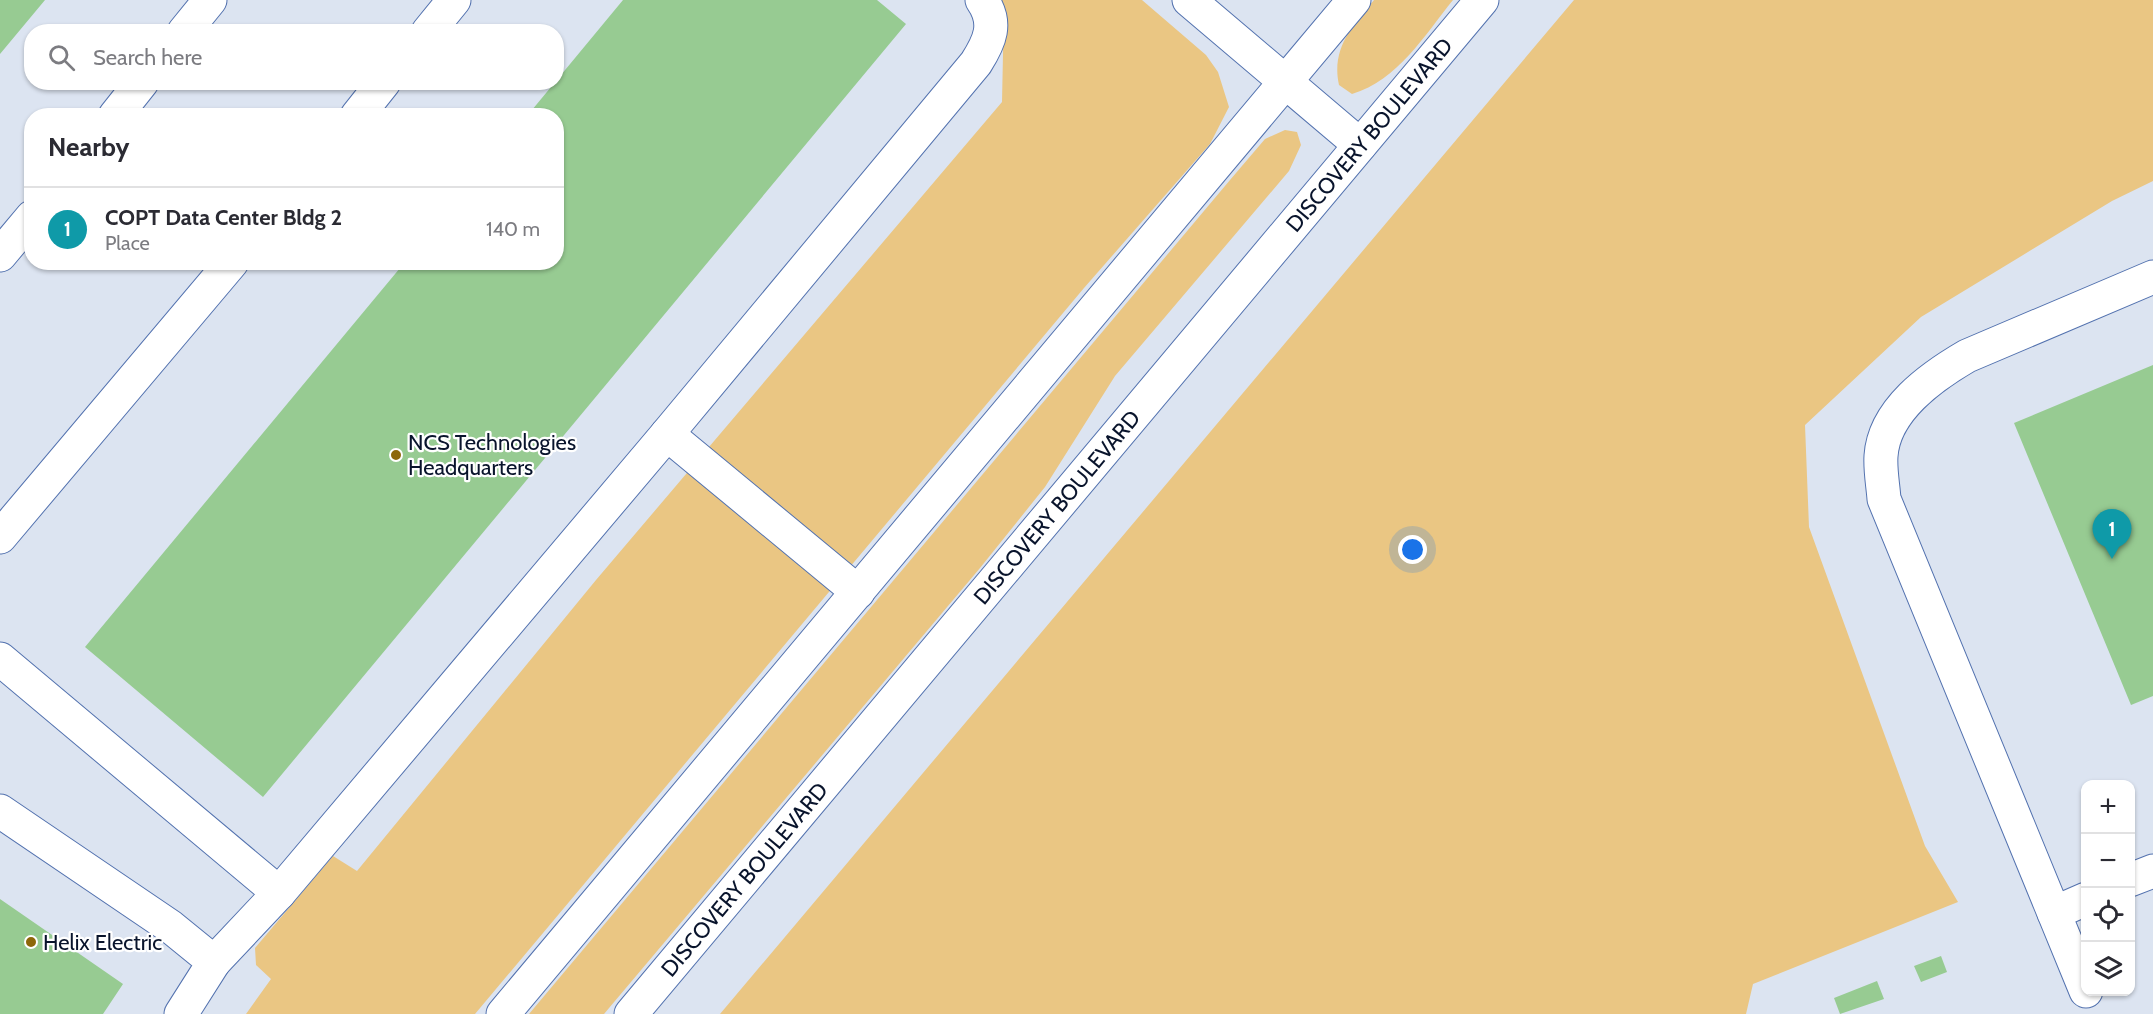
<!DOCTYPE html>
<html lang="en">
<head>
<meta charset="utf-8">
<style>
  body { margin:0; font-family:Cabin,sans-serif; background:#f7f7f7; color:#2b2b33 }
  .controls { position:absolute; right:18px; bottom:18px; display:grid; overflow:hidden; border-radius:12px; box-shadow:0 2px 4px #0004 }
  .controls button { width:54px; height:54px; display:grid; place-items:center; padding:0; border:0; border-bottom:2px solid #e1e1e2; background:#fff; color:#2b2b33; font:30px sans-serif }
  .you { position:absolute; left:1413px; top:550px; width:21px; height:21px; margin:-15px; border:4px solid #fff; border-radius:50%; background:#1a73e8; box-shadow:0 0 0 9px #1a73e833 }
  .badge { display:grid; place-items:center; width:39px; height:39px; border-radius:50%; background:#8d670a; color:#fff; font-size:20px; font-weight:700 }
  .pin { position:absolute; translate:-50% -50px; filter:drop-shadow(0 2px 3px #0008) }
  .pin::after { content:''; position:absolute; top:32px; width:21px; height:18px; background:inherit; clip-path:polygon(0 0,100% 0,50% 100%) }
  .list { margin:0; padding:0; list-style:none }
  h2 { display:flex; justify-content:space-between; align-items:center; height:78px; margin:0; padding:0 24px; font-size:26px }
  h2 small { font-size:20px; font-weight:400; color:#7c7c81 }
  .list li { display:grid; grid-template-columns:39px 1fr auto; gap:18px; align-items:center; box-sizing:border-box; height:84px; padding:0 24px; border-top:2px solid #e1e1e2 }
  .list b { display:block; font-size:22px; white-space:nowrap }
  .list p { margin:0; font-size:20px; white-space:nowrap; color:#7c7c81 }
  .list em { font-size:20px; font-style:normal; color:#7c7c81 }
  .icon { flex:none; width:33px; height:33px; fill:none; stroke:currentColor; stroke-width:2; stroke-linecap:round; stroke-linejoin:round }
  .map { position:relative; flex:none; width:2153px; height:1014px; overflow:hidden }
  .search { position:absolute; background:#fff; box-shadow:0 2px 4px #0004; left:24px; top:24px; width:540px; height:66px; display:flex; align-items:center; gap:15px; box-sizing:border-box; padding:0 21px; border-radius:24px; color:#7c7c81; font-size:22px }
  .panel { position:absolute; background:#fff; box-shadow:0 2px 4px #0004; left:24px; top:108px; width:540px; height:162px; border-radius:24px }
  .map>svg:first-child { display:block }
  .green { fill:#eac683 }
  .building { fill:#97cb92 }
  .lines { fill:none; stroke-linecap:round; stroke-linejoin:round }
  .minor-casing { stroke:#5372af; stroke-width:35 }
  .minor { stroke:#fff; stroke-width:33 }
  .poi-dot { fill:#8d670a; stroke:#fff; stroke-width:2 }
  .labels { text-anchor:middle; stroke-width:4.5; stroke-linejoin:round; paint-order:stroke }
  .street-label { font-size:22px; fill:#09142c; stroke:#fff }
  .poi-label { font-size:22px; fill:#09142c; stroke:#fff; text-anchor:start }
</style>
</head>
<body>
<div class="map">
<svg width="2153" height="1014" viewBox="0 0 2153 1014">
  <rect width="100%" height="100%" fill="#dce4f1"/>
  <path class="green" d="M1001,0H1142L1206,55L1218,72L1229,107L1210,144L1084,288L475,1014H246L271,979L256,965L255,948L333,856L357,871L596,580L1002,102L1004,6Z
    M1374,0H1453C1424,36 1398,80 1352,94L1339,85C1331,49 1352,26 1374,0Z
    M1574,0H2153V181L2112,201L1921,317L1805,425L1809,527L1925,846L1958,902L1753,984L1746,1014H720Z
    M1285,130L1297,132L1301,145L1289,171L1115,376L1045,487L980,568L604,1014H529L1230,180L1265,139Z"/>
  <path class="building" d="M0,0H45L0,54Z
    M623,0H877L906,24L263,797L85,647L405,262H556V116H527Z
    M2153,365V696L2131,705L2014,423Z
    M0,899L123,984L103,1014H0Z
    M1941,956L1947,972L1921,982L1914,966Z
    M1877,981L1884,999L1840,1014L1834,998Z"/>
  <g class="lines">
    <defs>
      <g id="minor">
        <path d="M1189,0L1360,145"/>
        <path d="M184,32L210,0"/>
        <path d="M428,32L454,0"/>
        <path d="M115,116L142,82"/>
        <path d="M357,116L384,82"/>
        <path d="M0,255L32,217"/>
        <path d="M667,434L858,592"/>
        <path d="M0,537L232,262"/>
        <path d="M0,659L279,893L667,434L976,63C990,41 998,23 982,0"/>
        <path d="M0,811L171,927L214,962L181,1014"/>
        <path d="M2130,880L2153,871"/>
        <path d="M2054,913L2086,899"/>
        <path d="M214,962L279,893"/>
        <path d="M2086,991L1884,499C1883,485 1880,470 1881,456C1884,410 1931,377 1967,356L2153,277"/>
        <path d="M503,1014L1354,0"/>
        <path id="s1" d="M631,1014L1482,0"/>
      </g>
    </defs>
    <use href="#minor" class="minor-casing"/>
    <use href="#minor" class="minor"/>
  </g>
  <g class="poi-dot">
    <circle cx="396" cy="455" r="6"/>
    <circle cx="31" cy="942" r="6"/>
  </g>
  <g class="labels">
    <g class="street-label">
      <text dy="8" stroke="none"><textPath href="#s1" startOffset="1148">DISCOVERY BOULEVARD</textPath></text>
      <text dy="8" stroke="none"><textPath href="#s1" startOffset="662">DISCOVERY BOULEVARD</textPath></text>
      <text dy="8" stroke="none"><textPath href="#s1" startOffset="176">DISCOVERY BOULEVARD</textPath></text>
    </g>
    <g class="poi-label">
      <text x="408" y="450">NCS Technologies<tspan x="408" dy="25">Headquarters</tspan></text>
      <text x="43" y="950">Helix Electric</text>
    </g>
  </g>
</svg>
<div class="controls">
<button>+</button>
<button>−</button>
<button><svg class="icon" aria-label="locate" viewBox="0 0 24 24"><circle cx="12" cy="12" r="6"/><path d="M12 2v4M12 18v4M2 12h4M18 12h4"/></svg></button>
<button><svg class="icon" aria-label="layers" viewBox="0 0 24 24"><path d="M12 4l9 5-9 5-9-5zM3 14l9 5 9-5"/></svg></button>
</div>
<div class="you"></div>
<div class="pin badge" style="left:2112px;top:559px;background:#0f9aa8">1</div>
<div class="search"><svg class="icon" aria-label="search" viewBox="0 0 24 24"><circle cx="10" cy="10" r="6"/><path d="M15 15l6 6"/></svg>Search here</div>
<section class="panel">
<h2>Nearby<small></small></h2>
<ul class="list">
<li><span class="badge" style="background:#0f9aa8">1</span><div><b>COPT Data Center Bldg 2</b><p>Place</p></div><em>140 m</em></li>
</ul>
</section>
</div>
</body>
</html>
